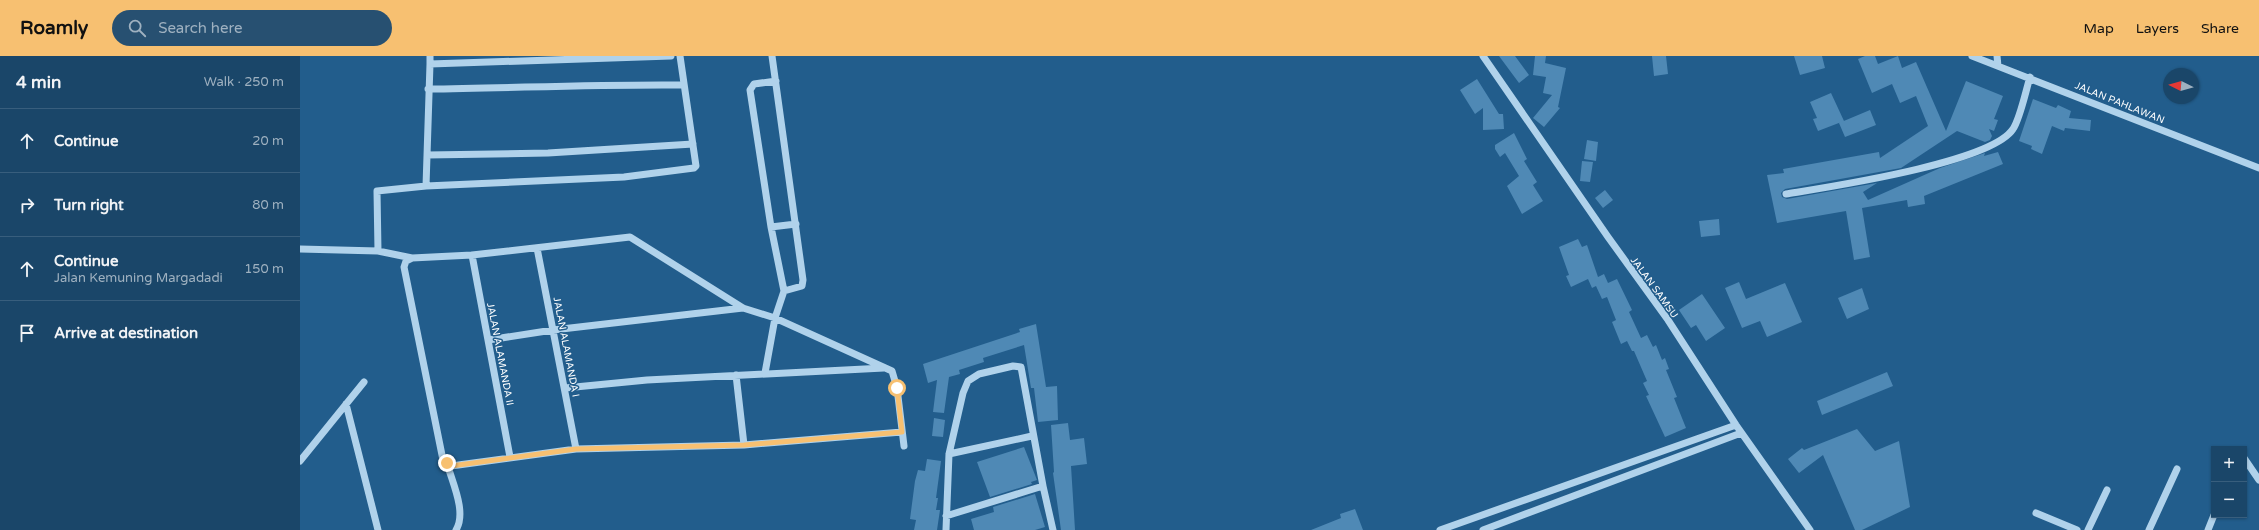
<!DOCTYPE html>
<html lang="en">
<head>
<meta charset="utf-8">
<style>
  body { margin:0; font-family:"Varela Round",sans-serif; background:#275071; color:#f1f3f6 }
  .controls { position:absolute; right:12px; bottom:12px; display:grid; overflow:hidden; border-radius:0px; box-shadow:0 1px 3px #0004 }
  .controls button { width:36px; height:36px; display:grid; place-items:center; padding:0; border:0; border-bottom:1px solid #385e7d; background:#1a4669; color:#f1f3f6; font:20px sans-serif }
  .compass { position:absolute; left:1863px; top:12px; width:36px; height:36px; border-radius:50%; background:#1a4669; box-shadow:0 1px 3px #0004; rotate:275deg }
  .stop { position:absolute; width:12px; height:12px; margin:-9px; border:3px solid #f7c071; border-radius:50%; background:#fff }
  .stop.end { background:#f7c071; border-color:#fff; box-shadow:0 1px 4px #0008 }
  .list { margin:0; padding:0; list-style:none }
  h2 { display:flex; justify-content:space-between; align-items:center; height:52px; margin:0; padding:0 16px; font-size:17px }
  h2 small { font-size:13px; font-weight:400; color:#9fb1c0 }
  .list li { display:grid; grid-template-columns:26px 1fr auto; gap:12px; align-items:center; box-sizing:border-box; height:64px; padding:0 16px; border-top:1px solid #385e7d }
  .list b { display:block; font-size:15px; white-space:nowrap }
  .list p { margin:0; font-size:13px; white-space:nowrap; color:#9fb1c0 }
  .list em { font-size:13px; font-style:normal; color:#9fb1c0 }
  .icon { flex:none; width:22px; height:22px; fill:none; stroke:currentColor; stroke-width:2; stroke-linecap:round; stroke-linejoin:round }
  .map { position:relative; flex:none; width:1959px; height:474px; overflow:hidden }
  header { display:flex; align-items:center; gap:24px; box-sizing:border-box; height:56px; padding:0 20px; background:#f7c071; color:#111 }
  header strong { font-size:19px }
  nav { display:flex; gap:22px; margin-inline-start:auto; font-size:14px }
  .search { width:280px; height:36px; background:#275071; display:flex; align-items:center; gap:10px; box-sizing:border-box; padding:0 14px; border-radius:22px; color:#9fb1c0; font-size:15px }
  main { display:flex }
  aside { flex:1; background:#1a4669 }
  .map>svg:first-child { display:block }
  .building { fill:#4f89b5 }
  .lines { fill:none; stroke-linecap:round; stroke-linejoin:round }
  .minor { stroke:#b0d2eb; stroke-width:7 }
  .route { stroke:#f7c071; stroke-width:5 }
  .labels { text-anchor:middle; stroke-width:3; stroke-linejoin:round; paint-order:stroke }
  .street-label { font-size:10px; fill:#fff; stroke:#225d8c }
</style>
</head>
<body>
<header>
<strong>Roamly</strong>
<div class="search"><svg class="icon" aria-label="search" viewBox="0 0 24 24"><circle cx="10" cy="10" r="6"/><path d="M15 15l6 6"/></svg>Search here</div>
<nav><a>Map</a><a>Layers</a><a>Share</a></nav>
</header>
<main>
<aside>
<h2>4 min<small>Walk · 250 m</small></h2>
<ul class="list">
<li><svg class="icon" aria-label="ahead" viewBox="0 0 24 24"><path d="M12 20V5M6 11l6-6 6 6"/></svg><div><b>Continue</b></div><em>20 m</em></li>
<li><svg class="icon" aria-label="right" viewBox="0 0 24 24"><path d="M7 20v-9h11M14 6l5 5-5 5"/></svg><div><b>Turn right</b></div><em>80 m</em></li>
<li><svg class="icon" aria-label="ahead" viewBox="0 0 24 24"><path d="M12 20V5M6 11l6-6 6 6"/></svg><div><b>Continue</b><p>Jalan Kemuning Margadadi</p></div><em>150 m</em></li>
<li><svg class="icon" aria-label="arrive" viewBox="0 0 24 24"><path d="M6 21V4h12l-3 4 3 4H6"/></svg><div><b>Arrive at destination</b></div></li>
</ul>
</aside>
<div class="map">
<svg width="1959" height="474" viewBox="0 0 1959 474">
  <rect width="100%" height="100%" fill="#225d8c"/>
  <path class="building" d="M1199,0H1215L1229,19L1219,27Z
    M1235,0H1246L1245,7L1266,12L1258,51L1260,52L1244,71L1233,62L1252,39L1243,37L1246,21L1233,19Z
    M1352,0H1366L1368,18L1354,20Z
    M1494,0H1522L1525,12L1500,19Z
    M1565,0H1575L1578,8L1598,0L1602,12L1616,6L1646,75L1666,25L1703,40L1694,63L1698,64L1694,75L1689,73L1692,80L1690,84L1685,86L1657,75L1601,112L1485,133L1481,137L1482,141L1487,143L1577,127L1563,136L1568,144L1640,112L1685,97L1684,100L1698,96L1703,108L1624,140L1625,148L1608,151L1607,144L1562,152L1570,201L1554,204L1546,155L1477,167L1467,119L1484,117L1483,113L1579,96L1580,102L1628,70L1616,40L1600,47L1592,28L1572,37L1558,3Z
    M1177,23L1199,58H1203L1204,73L1183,74V52L1175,58L1160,34Z
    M1531,37L1544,65L1518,75L1513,63L1517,62L1510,46Z
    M1733,43L1756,52L1758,49L1771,55L1769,62L1791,64L1790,75L1765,72L1764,75L1752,70L1742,98L1731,93L1732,90L1719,85Z
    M1570,54L1576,69L1545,81L1539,67Z
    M1214,77L1227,103L1224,105L1237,126L1233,129L1243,145L1222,158L1207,130L1219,120L1205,97L1200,101L1195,93V89Z
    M1287,84L1298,86L1296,105L1284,103Z
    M1282,105L1293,106L1290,126L1280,125Z
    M1305,134L1313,144L1303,152L1295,142Z
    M1419,163L1420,179L1401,181L1399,165Z
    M1278,183L1282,191L1287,189L1298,221L1304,218L1308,227L1317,223L1332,254L1329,256L1341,282L1347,279L1353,291L1356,289L1362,304L1365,302L1369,313L1366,314L1377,341L1374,342L1386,372L1365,381L1346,340L1349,339L1343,327L1347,325L1334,295H1332L1327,285L1321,288L1312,266L1316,264L1307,241L1302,243L1296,230L1292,232L1288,223L1271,231L1266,220L1269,219L1259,191Z
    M1439,226L1446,243L1485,227L1502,266L1467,281L1460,265L1442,272L1425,232Z
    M1562,232L1569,253L1547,263L1538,242Z
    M1402,238L1425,272L1406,285L1396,269L1391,272L1379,254Z
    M736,268L746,331L757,330L758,364L738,366L734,332H731L724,289L683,302L684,306L659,314L660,318L649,321L644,357L633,356L637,324L628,327L623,308L720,276L719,273Z
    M1587,316L1593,330L1522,359L1517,345Z
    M634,362L645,364L643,381L632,380Z
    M768,367L770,384L784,382L787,408L771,410L775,474H761L753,417L754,416L751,369Z
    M1557,373L1575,395L1599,385L1610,451L1562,474H1555L1523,399L1499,417L1488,403L1502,392L1504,394Z
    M724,391L737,424L731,426L732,428L690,441L677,406Z
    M627,403L641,405L636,442H638L636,454H640L637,474H614L616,464L610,463L615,425L618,414L625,415Z
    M735,438L745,471L735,474H674L671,463L694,456L693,451Z
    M1055,453L1063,474H1011L1041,462L1040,458Z"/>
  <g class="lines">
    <path class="minor" d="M130,0V8L371,0
      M472,0L503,224L502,230L484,235
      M1183,0L1308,181L1368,264L1436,369L1510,474
      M1672,0L1959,112
      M1697,0L1698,10
      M128,33C214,32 299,28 384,29
      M127,99L248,97L393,88
      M126,130L130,8
      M1486,138C1528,131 1691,107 1713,73C1720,63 1726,34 1730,21
      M471,171L496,168
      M237,192L276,393
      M0,193L78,195
      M172,199L210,401
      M112,202L78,195L77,135L126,130L324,121L394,112L396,110L380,0
      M188,284L253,274L443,252
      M465,317L475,262L484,235L471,171L450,34L454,28L476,25
      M436,319L444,389
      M265,332L347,324L584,312
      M46,348L78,474
      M649,398L732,380
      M1944,402L1959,424
      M0,405L64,326
      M147,407L151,410L276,393L444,389L602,376
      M1736,457L1777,474
      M646,460L743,430L753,474
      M156,474C167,456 152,426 147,407L143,404L104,211L106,205L112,202L172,199L330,181L443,252L475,262L592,315L597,332L604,390
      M646,474L649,398L663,337L668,325L679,318L713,310L721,311L743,430
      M1140,474L1436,369
      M1183,474L1441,377
      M1788,474L1807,434
      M1849,474L1877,413
      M1908,474L1914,459"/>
  </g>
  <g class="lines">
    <path class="route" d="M147,407L151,410L276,393L444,389L602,376L597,332"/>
  </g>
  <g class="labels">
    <g class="street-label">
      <text transform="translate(1820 46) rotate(22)" y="4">JALAN PAHLAWAN</text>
      <text transform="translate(1355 231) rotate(54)" y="4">JALAN SAMSU</text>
      <text transform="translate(267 291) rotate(79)" y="4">JALAN ALAMANDA I</text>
      <text transform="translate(201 298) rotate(79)" y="4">JALAN ALAMANDA II</text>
    </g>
  </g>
</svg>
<div class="controls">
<button>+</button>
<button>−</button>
</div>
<svg class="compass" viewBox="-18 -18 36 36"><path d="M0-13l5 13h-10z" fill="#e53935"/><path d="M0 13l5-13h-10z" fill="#9fb1c0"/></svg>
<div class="stop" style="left:597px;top:332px"></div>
<div class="stop end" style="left:147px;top:407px"></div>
</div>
</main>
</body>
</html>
